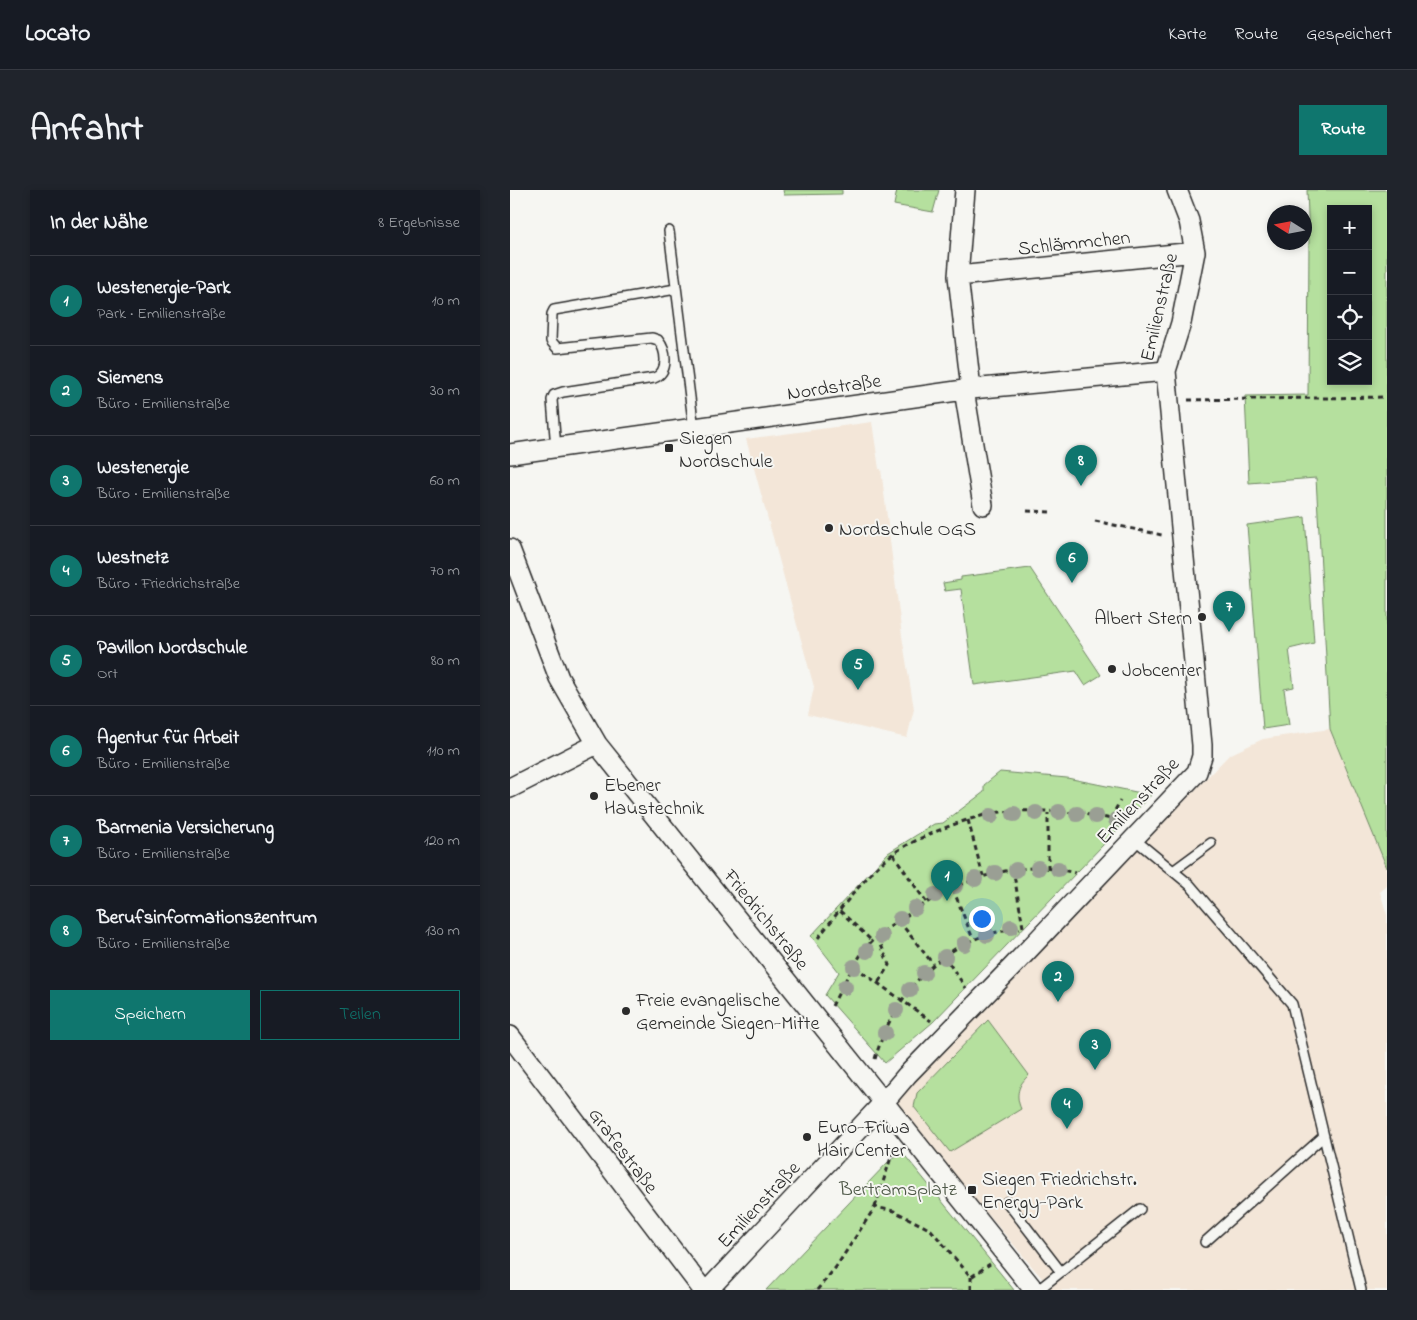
<!DOCTYPE html>
<html lang="de">
<head>
<meta charset="utf-8">
<style>
  body { margin:0; font-family:"Indie Flower",sans-serif; background:#20242c; color:#f1f3f6 }
  .controls { position:absolute; right:15px; top:15px; display:grid; overflow:hidden; border-radius:0px; box-shadow:0 2px 8px #0003 }
  .controls button { width:45px; height:45px; display:grid; place-items:center; padding:0; border:0; border-bottom:1px solid #363941; background:#171b24; color:#f1f3f6; font:25px sans-serif }
  .compass { position:absolute; left:757px; top:15px; width:45px; height:45px; border-radius:50%; background:#171b24; box-shadow:0 2px 8px #0003; rotate:281deg }
  .you { position:absolute; left:471px; top:728px; width:18px; height:18px; margin:-12px; border:4px solid #fff; border-radius:50%; background:#1a73e8; box-shadow:0 0 0 8px #1a73e833 }
  .badge { display:grid; place-items:center; width:32px; height:32px; border-radius:50%; background:#0f766e; color:#fff; font-size:16px; font-weight:700 }
  .pin { position:absolute; translate:-50% -41px; filter:drop-shadow(0 1px 2px #0008) }
  .pin::after { content:''; position:absolute; top:26px; width:18px; height:15px; background:inherit; clip-path:polygon(0 0,100% 0,50% 100%) }
  .list { margin:0; padding:0; list-style:none }
  h2 { display:flex; justify-content:space-between; align-items:center; height:65px; margin:0; padding:0 20px; font-size:21px }
  h2 small { font-size:16px; font-weight:400; color:#9ea1a6 }
  .list li { display:grid; grid-template-columns:32px 1fr auto; gap:15px; align-items:center; box-sizing:border-box; height:90px; padding:0 20px; border-top:1px solid #363941 }
  .list b { display:block; font-size:19px; white-space:nowrap }
  .list p { margin:0; font-size:16px; white-space:nowrap; color:#9ea1a6 }
  .list em { font-size:16px; font-style:normal; color:#9ea1a6 }
  .actions { display:flex; gap:10px; padding:15px 20px }
  .actions a { flex:1; padding:11px 0; border:1px solid #0f766e; border-radius:0px; text-align:center; font-size:18px; color:#0f766e }
  .actions .main { background:#0f766e; color:#fff }
  .icon { flex:none; width:28px; height:28px; fill:none; stroke:currentColor; stroke-width:2; stroke-linecap:round; stroke-linejoin:round }
  .map { position:relative; flex:none; width:877px; height:1100px; overflow:hidden; border-radius:0px }
  header { display:flex; align-items:center; gap:30px; box-sizing:border-box; height:70px; padding:0 25px; background:#171b24; border-bottom:1px solid #363941 }
  header strong { font-size:24px }
  nav { display:flex; gap:28px; margin-inline-start:auto; font-size:18px }
  .intro { display:flex; align-items:center; justify-content:space-between; box-sizing:border-box; height:120px; padding:0 30px }
  h1 { margin:0; font-size:35px }
  .button { padding:12px 22px; border-radius:0px; background:#0f766e; color:#fff; font-size:18px; font-weight:700 }
  main { display:flex; gap:30px; padding:0 30px }
  aside { flex:1; background:#171b24; border-radius:0px; box-shadow:0 2px 8px #0003 }
  .map>svg:first-child { display:block }
  .built { fill:#f3e6d8 }
  .green { fill:#b5e09e; stroke:#708664; fill-rule:evenodd }
  .lines { fill:none; stroke-linecap:round; stroke-linejoin:round }
  .lane-casing { stroke:#2b2b2b; stroke-width:12 }
  .street-casing { stroke:#2b2b2b; stroke-width:22 }
  .path { stroke:#2b2b2b; stroke-width:3; stroke-dasharray:5 4; stroke-linecap:butt }
  .lane { stroke:#f6f6f2; stroke-width:9 }
  .street { stroke:#f6f6f2; stroke-width:19 }
  .tree { fill:#9a9f94 }
  .poi-dot { fill:#2b2b2b; stroke:#f6f6f2; stroke-width:2 }
  .labels { text-anchor:middle; stroke-width:4; stroke-linejoin:round; paint-order:stroke }
  .street-label { font-size:20px; fill:#2b2b2b; stroke:#f6f6f2 }
  .poi-label { font-size:20px; fill:#2b2b2b; stroke:#f6f6f2; text-anchor:start }
  .park-label { font-size:20px; fill:#4e5848; stroke:#f6f6f2 }
</style>
</head>
<body>
<header>
<strong>Locato</strong>
<nav><a>Karte</a><a>Route</a><a>Gespeichert</a></nav>
</header>
<div class="intro"><h1>Anfahrt</h1><a class="button">Route</a></div>
<main>
<aside>
<h2>In der Nähe<small>8 Ergebnisse</small></h2>
<ul class="list">
<li><span class="badge">1</span><div><b>Westenergie-Park</b><p>Park · Emilienstraße</p></div><em>10 m</em></li>
<li><span class="badge">2</span><div><b>Siemens</b><p>Büro · Emilienstraße</p></div><em>30 m</em></li>
<li><span class="badge">3</span><div><b>Westenergie</b><p>Büro · Emilienstraße</p></div><em>60 m</em></li>
<li><span class="badge">4</span><div><b>Westnetz</b><p>Büro · Friedrichstraße</p></div><em>70 m</em></li>
<li><span class="badge">5</span><div><b>Pavillon Nordschule</b><p>Ort</p></div><em>80 m</em></li>
<li><span class="badge">6</span><div><b>Agentur für Arbeit</b><p>Büro · Emilienstraße</p></div><em>110 m</em></li>
<li><span class="badge">7</span><div><b>Barmenia Versicherung</b><p>Büro · Emilienstraße</p></div><em>120 m</em></li>
<li><span class="badge">8</span><div><b>Berufsinformationszentrum</b><p>Büro · Emilienstraße</p></div><em>130 m</em></li>
</ul>
<div class="actions"><a class="main">Speichern</a><a>Teilen</a></div>
</aside>
<div class="map">
<svg width="877" height="1100" viewBox="0 0 877 1100">
  <rect width="100%" height="100%" fill="#f6f6f2"/>
  <filter id="ink" filterUnits="userSpaceOnUse"><feTurbulence type="fractalNoise" baseFrequency=".02" numOctaves="2"/><feDisplacementMap in="SourceGraphic" scale="10" xChannelSelector="R" yChannelSelector="G"/><feConvolveMatrix kernelMatrix="1 2 1 2 8 2 1 2 1" color-interpolation-filters="sRGB"/></filter>
  <g filter="url(#ink)">
    <path class="built" d="M362,232L369,279H371L392,446L404,519L397,548L298,525L304,497L236,249Z
      M820,539L877,678V696L870,702L877,725V1100H542L382,912L719,565L753,549Z"/>
    <path class="green" d="M273,0H332V4L274,5Z
      M387,0H429L423,22L384,15Z
      M797,0H877V678L820,539L806,288L739,293L735,206L798,205L799,50ZM821,19H858V191H821Z
      M795,327L804,453L779,459L784,497L774,499L779,535L753,539L737,335Z
      M520,378L591,485L575,495L566,481L464,495L451,399L435,401L433,393L451,390V387Z
      M490,582L557,588L641,605L423,832L375,873L315,805L329,782L301,746L378,663L424,634L433,633L474,602V595Z
      M478,830L519,885C508,895 505,905 511,919L440,962L404,917L407,903Z
      M392,962L504,1100H256L379,971Z"/>
    <g class="lines">
      <defs>
        <path id="lane" d="M159,41L184,239
          M46,258L42,210L44,205L53,202L144,188C159,182 157,161 148,150L142,148L47,158L41,151L42,124L44,120L166,99
          M623,648L680,695L782,814L851,1100
          M663,681L701,653
          M497,1012L551,1082
          M695,1052L814,946
          M528,1100L630,1019"/>
        <path id="street" d="M455,0L448,86L461,199
          M448,86L685,62
          M454,200L473,315
          M0,264L461,199L656,181
          M0,359L49,488L87,554L524,1100
          M0,598L87,554
          M0,846L193,1100
          M198,1100L374,912L397,885L503,776L687,582L692,566V555L656,181L671,133L685,62L679,31L667,0"/>
      </defs>
      <use href="#lane" class="lane-casing"/>
      <use href="#street" class="street-casing"/>
      <path class="path" d="M678,210L877,207
        M517,321L543,322
        M585,331L652,345
        M601,628L610,611
        M458,630L473,686
        M383,664L416,712
        M503,679L513,737
        M538,679V623
        M443,699L463,749
        M330,721L362,751
        M389,731L423,774
        M368,747L379,775L368,793
        M308,748C327,724 359,680 384,663C410,646 449,631 479,624C510,617 583,622 612,632
        M434,766L456,798
        M345,777L421,831
        M322,816C331,798 348,765 362,751C372,741 385,734 396,726C445,692 504,667 565,683
        M365,869C384,802 437,743 510,739
        M365,1017L384,958
        M307,1100L326,1077L365,1017L384,1021L421,1040L461,1087L480,1074
        M461,1100V1087"/>
      <use href="#lane" class="lane"/>
      <use href="#street" class="street"/>
    </g>
    <g class="tree">
      <circle cx="549" cy="622" r="8"/>
      <circle cx="526" cy="623" r="8"/>
      <circle cx="504" cy="624" r="8"/>
      <circle cx="567" cy="624" r="8"/>
      <circle cx="481" cy="626" r="8"/>
      <circle cx="586" cy="626" r="8"/>
      <circle cx="606" cy="630" r="8"/>
      <circle cx="528" cy="678" r="8"/>
      <circle cx="548" cy="679" r="8"/>
      <circle cx="506" cy="680" r="8"/>
      <circle cx="485" cy="683" r="8"/>
      <circle cx="465" cy="689" r="8"/>
      <circle cx="445" cy="696" r="8"/>
      <circle cx="425" cy="705" r="8"/>
      <circle cx="405" cy="718" r="8"/>
      <circle cx="390" cy="729" r="8"/>
      <circle cx="501" cy="737" r="8"/>
      <circle cx="477" cy="745" r="8"/>
      <circle cx="372" cy="746" r="8"/>
      <circle cx="454" cy="754" r="8"/>
      <circle cx="357" cy="761" r="8"/>
      <circle cx="435" cy="767" r="8"/>
      <circle cx="344" cy="777" r="8"/>
      <circle cx="414" cy="783" r="8"/>
      <circle cx="335" cy="797" r="8"/>
      <circle cx="400" cy="800" r="8"/>
      <circle cx="386" cy="820" r="8"/>
      <circle cx="375" cy="843" r="8"/>
    </g>
  </g>
  <g class="poi-dot">
    <rect x="154" y="253" width="10" height="10" rx="2.5"/>
    <circle cx="319" cy="338" r="5"/>
    <circle cx="692" cy="427" r="5"/>
    <circle cx="602" cy="479" r="5"/>
    <circle cx="84" cy="606" r="5"/>
    <circle cx="116" cy="821" r="5"/>
    <circle cx="297" cy="947" r="5"/>
    <rect x="457" y="995" width="10" height="10" rx="2.5"/>
  </g>
  <g class="labels">
    <g class="street-label">
      <text transform="translate(564 52) rotate(-6)" y="7">Schlämmchen</text>
      <text transform="translate(648 117) rotate(-77)" y="7">Emilienstraße</text>
      <text transform="translate(324 196) rotate(-8)" y="7">Nordstraße</text>
      <text transform="translate(627 610) rotate(-47)" y="7">Emilienstraße</text>
      <text transform="translate(257 729) rotate(51)" y="7">Friedrichstraße</text>
      <text transform="translate(114 960) rotate(53)" y="7">Grafestraße</text>
      <text transform="translate(248 1014) rotate(-47)" y="7">Emilienstraße</text>
    </g>
    <g class="poi-label">
      <text x="169" y="254">Siegen<tspan x="169" dy="23">Nordschule</tspan></text>
      <text x="329" y="345">Nordschule OGS</text>
      <text x="682" y="434" text-anchor="end">Albert Stern</text>
      <text x="612" y="486">Jobcenter</text>
      <text x="94" y="601">Ebener<tspan x="94" dy="23">Haustechnik</tspan></text>
      <text x="126" y="816">Freie evangelische<tspan x="126" dy="23">Gemeinde Siegen-Mitte</tspan></text>
      <text x="307" y="943">Euro-Friwa<tspan x="307" dy="23">Hair Center</tspan></text>
      <text x="472" y="995">Siegen Friedrichstr.<tspan x="472" dy="23">Energy-Park</tspan></text>
    </g>
    <g class="park-label">
      <text x="388" y="1005">Bertramsplatz</text>
    </g>
  </g>
</svg>
<div class="controls">
<button>+</button>
<button>−</button>
<button><svg class="icon" aria-label="locate" viewBox="0 0 24 24"><circle cx="12" cy="12" r="6"/><path d="M12 2v4M12 18v4M2 12h4M18 12h4"/></svg></button>
<button><svg class="icon" aria-label="layers" viewBox="0 0 24 24"><path d="M12 4l9 5-9 5-9-5zM3 14l9 5 9-5"/></svg></button>
</div>
<svg class="compass" viewBox="-18 -18 36 36"><path d="M0-13l5 13h-10z" fill="#e53935"/><path d="M0 13l5-13h-10z" fill="#9ea1a6"/></svg>
<div class="you"></div>
<div class="pin badge" style="left:437px;top:711px">1</div>
<div class="pin badge" style="left:548px;top:812px">2</div>
<div class="pin badge" style="left:585px;top:880px">3</div>
<div class="pin badge" style="left:557px;top:939px">4</div>
<div class="pin badge" style="left:348px;top:500px">5</div>
<div class="pin badge" style="left:562px;top:393px">6</div>
<div class="pin badge" style="left:719px;top:442px">7</div>
<div class="pin badge" style="left:571px;top:296px">8</div>
</div>
</main>
</body>
</html>
